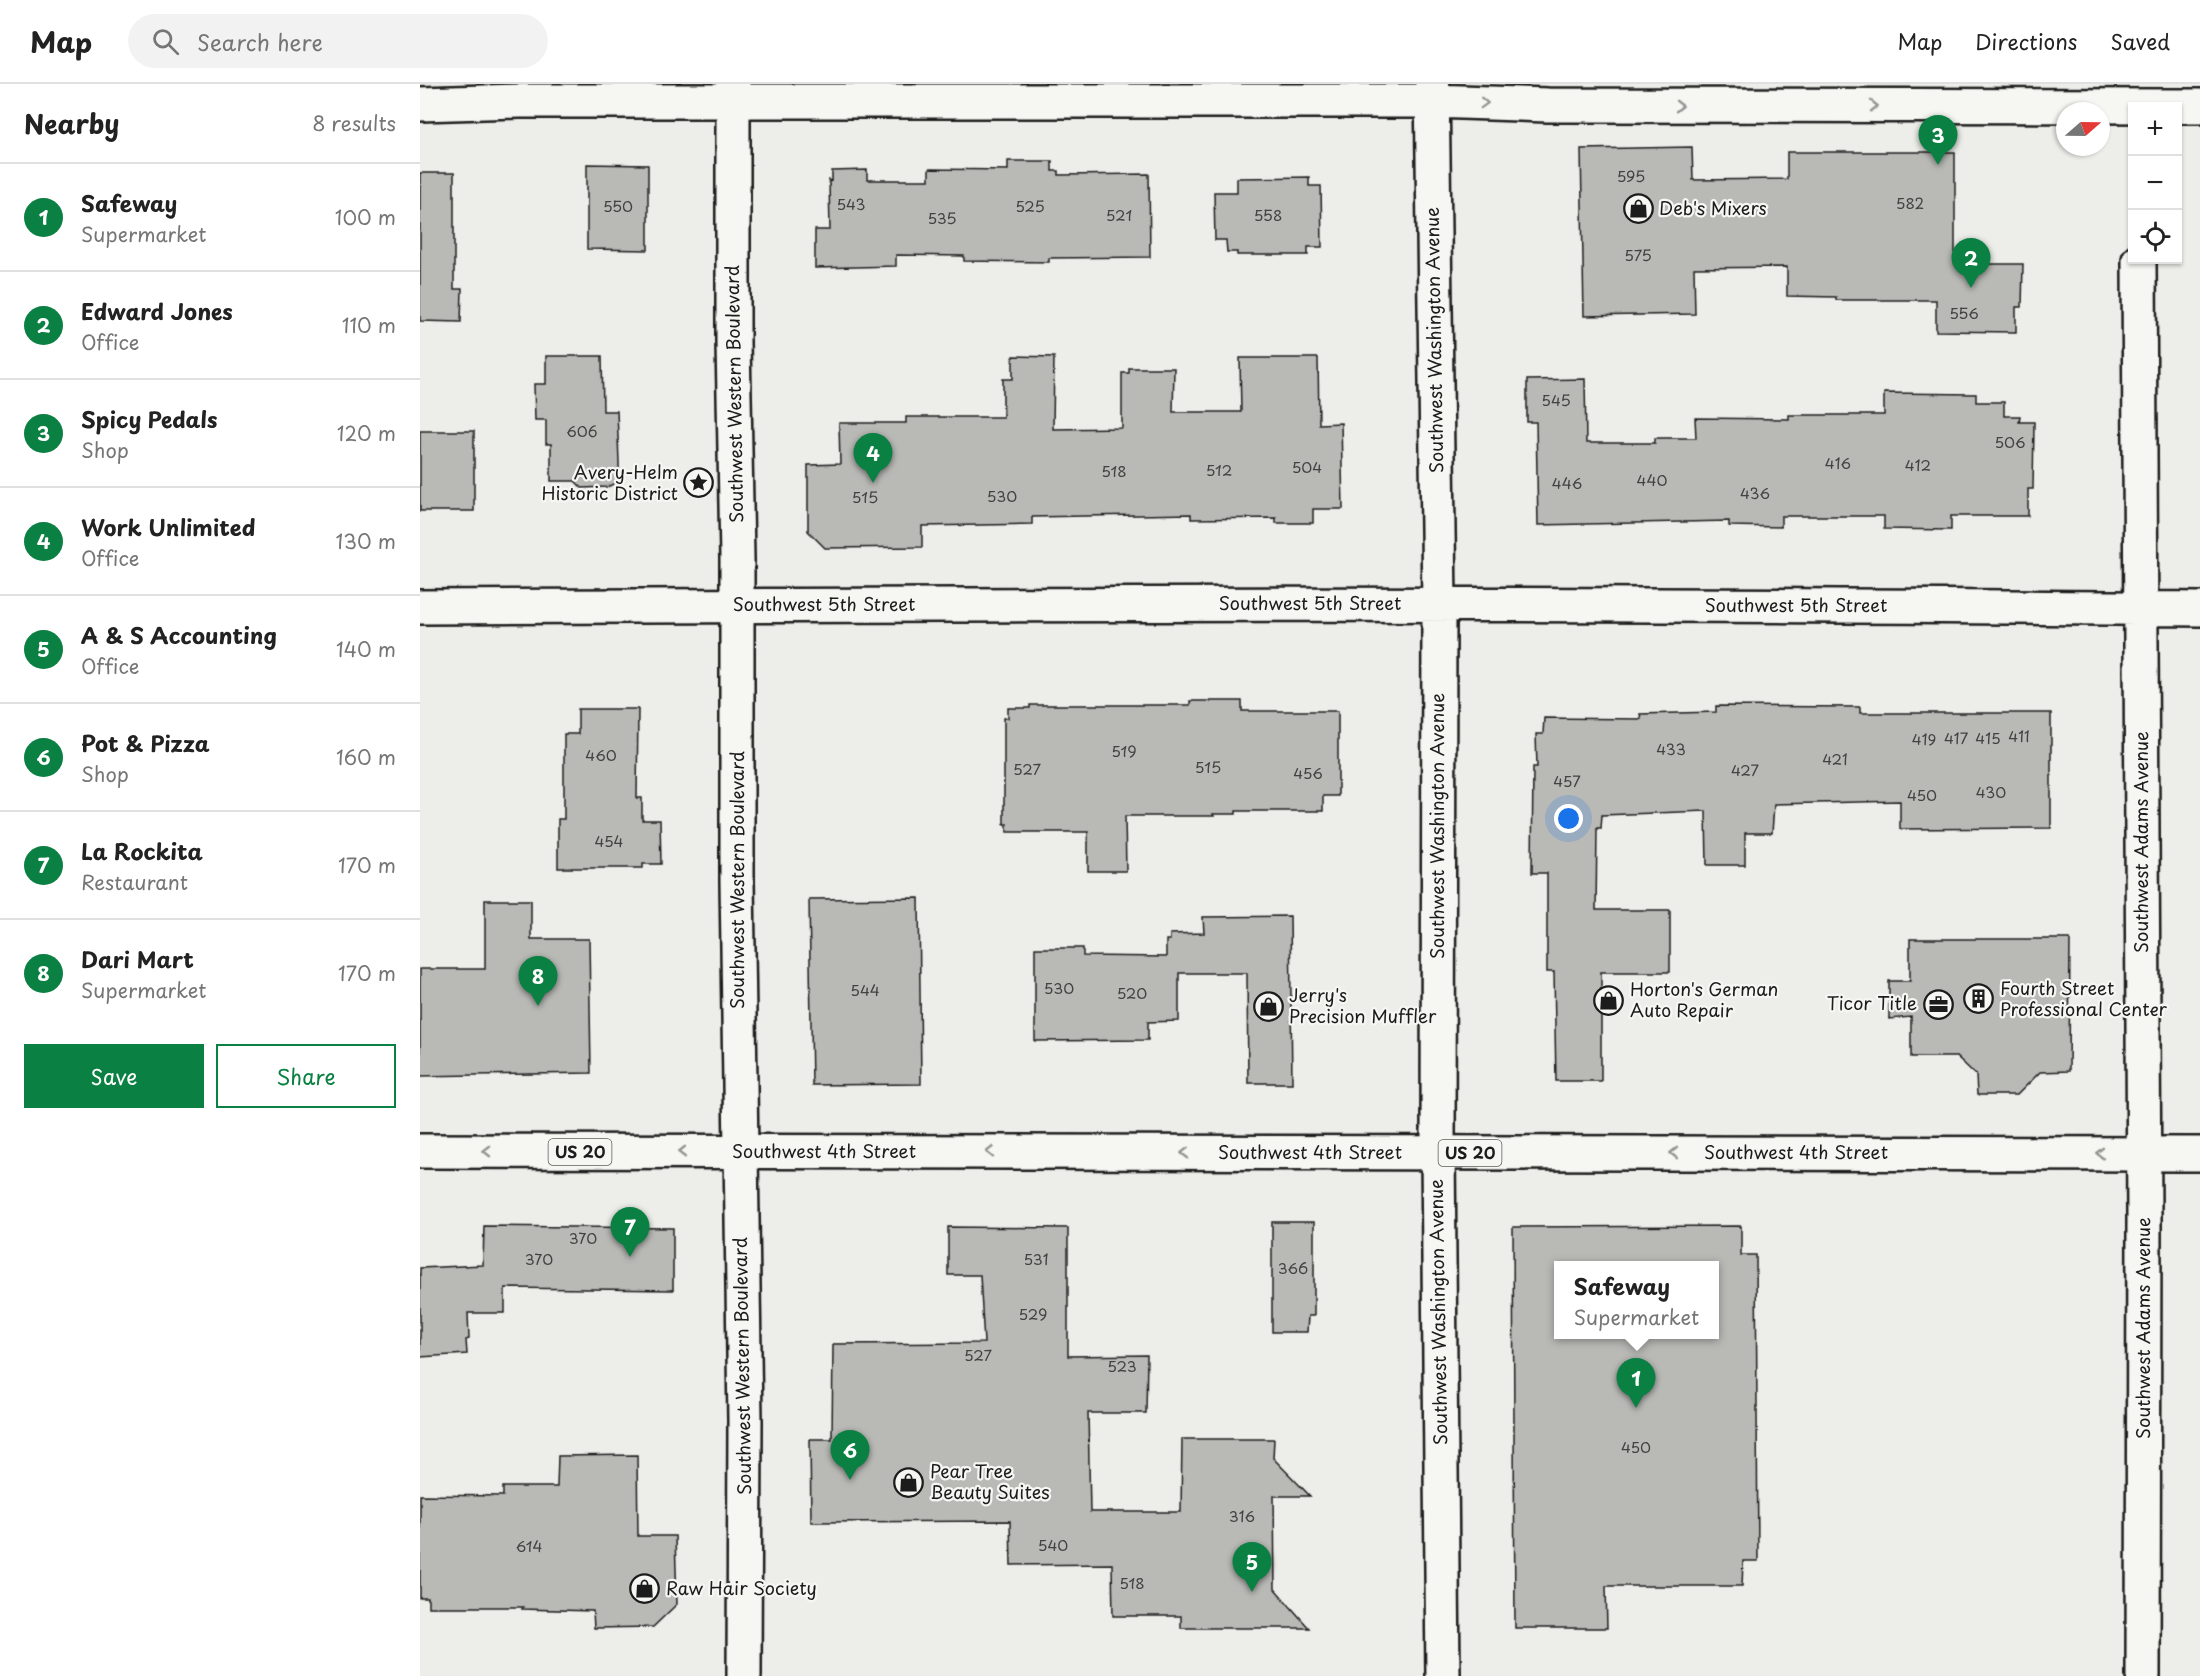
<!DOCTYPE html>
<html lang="en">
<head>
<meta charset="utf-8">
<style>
  body { margin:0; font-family:"Playpen Sans",sans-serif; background:#f2f2f2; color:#222 }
  .controls { position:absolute; right:18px; top:18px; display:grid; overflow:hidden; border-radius:0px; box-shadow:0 2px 4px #0004 }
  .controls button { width:54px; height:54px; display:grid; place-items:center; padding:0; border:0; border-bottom:2px solid #e0e0e0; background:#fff; color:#222; font:30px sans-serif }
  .compass { position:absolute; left:1636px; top:18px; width:54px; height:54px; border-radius:50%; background:#fff; box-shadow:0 2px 4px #0004; rotate:70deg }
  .you { position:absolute; left:1149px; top:735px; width:21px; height:21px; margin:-15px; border:4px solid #fff; border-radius:50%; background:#1a73e8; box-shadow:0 0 0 9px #1a73e833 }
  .badge { display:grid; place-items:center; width:39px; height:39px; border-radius:50%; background:#0b8043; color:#fff; font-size:20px; font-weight:700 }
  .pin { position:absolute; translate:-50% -50px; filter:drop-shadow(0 2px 3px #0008) }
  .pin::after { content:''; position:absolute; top:32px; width:21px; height:18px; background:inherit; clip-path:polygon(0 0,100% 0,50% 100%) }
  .popup { position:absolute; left:1134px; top:1177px; width:165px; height:78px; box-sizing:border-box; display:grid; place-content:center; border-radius:0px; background:#fff; filter:drop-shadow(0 2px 4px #0005); font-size:20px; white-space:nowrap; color:#767676 }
  .popup b { font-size:22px; color:#222 }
  .popup::after { content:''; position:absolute; left:50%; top:100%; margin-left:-12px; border:12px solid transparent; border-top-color:#fff }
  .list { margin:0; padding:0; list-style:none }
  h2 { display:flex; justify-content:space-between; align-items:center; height:78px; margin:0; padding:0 24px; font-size:26px }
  h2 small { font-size:20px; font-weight:400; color:#767676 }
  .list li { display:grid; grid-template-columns:39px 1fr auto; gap:18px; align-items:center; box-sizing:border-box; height:108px; padding:0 24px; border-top:2px solid #e0e0e0 }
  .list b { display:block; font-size:22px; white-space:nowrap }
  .list p { margin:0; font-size:20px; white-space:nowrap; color:#767676 }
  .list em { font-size:20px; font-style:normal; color:#767676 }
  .actions { display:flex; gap:12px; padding:18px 24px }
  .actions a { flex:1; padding:14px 0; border:2px solid #0b8043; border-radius:0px; text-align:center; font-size:21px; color:#0b8043 }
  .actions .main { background:#0b8043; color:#fff }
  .icon { flex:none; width:33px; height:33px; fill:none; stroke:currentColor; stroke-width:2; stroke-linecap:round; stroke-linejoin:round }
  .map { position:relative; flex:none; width:1780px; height:1592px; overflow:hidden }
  header { display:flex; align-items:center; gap:36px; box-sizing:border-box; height:84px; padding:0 30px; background:#fff; border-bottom:2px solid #e0e0e0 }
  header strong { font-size:28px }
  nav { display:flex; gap:33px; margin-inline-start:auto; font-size:21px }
  .search { width:420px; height:54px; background:#f2f2f2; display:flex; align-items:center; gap:15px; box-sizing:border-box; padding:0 21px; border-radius:33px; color:#767676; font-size:22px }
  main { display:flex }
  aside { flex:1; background:#fff }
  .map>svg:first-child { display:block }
  .building { fill:#b9b9b6; stroke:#1c1c1c; stroke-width:1.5; fill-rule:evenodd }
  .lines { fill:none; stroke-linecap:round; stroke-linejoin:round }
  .minor-casing { stroke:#1c1c1c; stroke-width:38 }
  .major-casing { stroke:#1c1c1c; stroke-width:38 }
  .highway-casing { stroke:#1c1c1c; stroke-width:38 }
  .minor { stroke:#f6f6f2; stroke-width:33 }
  .major { stroke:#f6f6f2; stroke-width:33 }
  .highway { stroke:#f6f6f2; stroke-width:33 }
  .oneway { stroke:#949492 }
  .labels { text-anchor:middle; stroke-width:4.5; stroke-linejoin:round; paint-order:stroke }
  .number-label { font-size:15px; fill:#434342 }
  .shield { fill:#f6f6f2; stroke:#5d5d5c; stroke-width:1.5 }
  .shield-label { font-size:16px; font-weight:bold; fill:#1c1c1c }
  .poi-label { font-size:18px; fill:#1c1c1c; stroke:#f6f6f2; text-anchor:start }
  .street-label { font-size:18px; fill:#1c1c1c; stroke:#f6f6f2 }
</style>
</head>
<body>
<header>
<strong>Map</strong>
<div class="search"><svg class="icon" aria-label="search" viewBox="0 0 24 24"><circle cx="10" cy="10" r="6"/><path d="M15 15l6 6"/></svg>Search here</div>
<nav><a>Map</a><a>Directions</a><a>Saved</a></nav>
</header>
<main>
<aside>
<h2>Nearby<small>8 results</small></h2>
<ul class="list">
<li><span class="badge">1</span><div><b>Safeway</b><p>Supermarket</p></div><em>100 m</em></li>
<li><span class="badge">2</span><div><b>Edward Jones</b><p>Office</p></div><em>110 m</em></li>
<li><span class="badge">3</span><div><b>Spicy Pedals</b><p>Shop</p></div><em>120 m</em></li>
<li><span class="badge">4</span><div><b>Work Unlimited</b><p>Office</p></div><em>130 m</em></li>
<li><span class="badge">5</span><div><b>A &amp; S Accounting</b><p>Office</p></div><em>140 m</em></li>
<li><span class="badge">6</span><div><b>Pot &amp; Pizza</b><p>Shop</p></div><em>160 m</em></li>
<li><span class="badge">7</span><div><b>La Rockita</b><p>Restaurant</p></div><em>170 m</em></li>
<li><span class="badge">8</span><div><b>Dari Mart</b><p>Supermarket</p></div><em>170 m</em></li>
</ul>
<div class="actions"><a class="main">Save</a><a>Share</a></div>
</aside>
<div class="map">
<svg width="1780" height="1592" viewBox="0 0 1780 1592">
  <rect width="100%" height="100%" fill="#edede9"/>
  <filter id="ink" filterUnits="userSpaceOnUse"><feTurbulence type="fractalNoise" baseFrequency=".0167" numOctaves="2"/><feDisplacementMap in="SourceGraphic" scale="12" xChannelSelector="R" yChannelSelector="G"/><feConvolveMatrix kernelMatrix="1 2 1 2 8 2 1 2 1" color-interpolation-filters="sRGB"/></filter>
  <g filter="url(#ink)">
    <path class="building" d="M1272,63L1273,96L1367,95V68H1535V180H1603L1602,223H1596V248L1516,247V216H1416V213L1367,212V183L1274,184L1275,230L1164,232L1161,65Z
      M588,77H632V87H639V91L729,90L730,173L629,174V178L544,177V172L476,171V182L395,184V146H410L409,96L412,97V87L447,86V96H509V85L588,86Z
      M167,80L228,81V166L167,165Z
      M0,89H34V205H42L41,238L0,237Z
      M889,93V102H901L902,163H888V171H817V168H807L806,156H795L794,108H817V94Z
      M126,272H182L183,327H197L199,378V389L196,399L187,403L162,404L155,397H131V360H126V336H115L114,300H126Z
      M593,272L634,273L633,345L702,344V289H709V284H754L753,328H821L820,274H898L899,340L921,339L923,425H893V439H856V434L771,435V430L612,433V440L502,442V463L405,464L388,447V381L420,380L419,339H486V333H583V295H593Z
      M1165,295L1166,359H1235V354H1276L1275,334L1369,335V331H1464V309L1556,310V318H1584V332H1600L1599,338H1614L1613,405H1608V432H1531V446L1464,445V432H1361V443L1309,442V437L1118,441L1116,338H1107V296Z
      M0,347H54V427H0Z
      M770,617H822V627H918V712H903V727H816V730H793L794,732H705L706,787H668V748H587V740H584V634H588V624H610V621H770Z
      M1296,622L1440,623V629H1631V744L1480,745V717L1354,720L1352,749H1325V781H1287L1286,727L1182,731L1181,744H1177L1176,826H1250V888H1181V997H1136L1134,888H1127V789H1112L1113,683H1117L1116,650H1123L1124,634L1221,635L1220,630L1296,628Z
      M158,625H218L217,714H222V736H240L241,780H223V784H138V735H144V650H158Z
      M499,814L501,1000L392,1001L389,815Z
      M65,816H111V855H169L171,989L0,992V885H65Z
      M870,832L872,999H828L827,889H759V937L728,938V956L615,957V864H663V872L746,873V856H750V850L784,849L783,833Z
      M1490,855H1650L1649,987L1620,988L1597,1011H1557L1556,991L1537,973H1491V933L1469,935V897H1490Z
      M852,1138H894V1232H888L887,1248H852Z
      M64,1142L253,1144V1206L85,1204V1229H48L49,1255L46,1256L47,1270L0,1273V1184L63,1181Z
      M1321,1142V1171H1336L1338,1477H1323L1322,1502H1186L1187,1544H1095L1093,1143ZM1138,1182H1294V1251H1138Z
      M528,1143L648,1144V1272L727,1271L726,1329H668L670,1428H761L762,1355H854L853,1374L890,1412H854L855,1505L889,1544H761V1532H693L692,1480L591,1481L590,1437L391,1438L390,1355H412L413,1260L564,1259L560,1191H528Z
      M217,1371L218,1452H255L257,1520L233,1543L174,1544L173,1527L102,1525L103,1523H8V1514H0V1411L83,1412V1403H137L138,1372Z"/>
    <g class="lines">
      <defs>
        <path id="minor" d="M1012,0L1019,520L1018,1069L1023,1592
          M0,20L100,17H1012L1128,21L1780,22
          M1719,176L1724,1134L1723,1592
          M0,523C593,520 1187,518 1780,525"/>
        <path id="major" d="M313,0V258L317,474V797L325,1337L324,1592"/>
        <path id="highway" d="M0,1067L1780,1070"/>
      </defs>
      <use href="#minor" class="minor-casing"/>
      <use href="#major" class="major-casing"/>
      <use href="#highway" class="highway-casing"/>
      <use href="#minor" class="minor"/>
      <use href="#major" class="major"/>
      <use href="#highway" class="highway"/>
    </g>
    <defs><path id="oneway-chevron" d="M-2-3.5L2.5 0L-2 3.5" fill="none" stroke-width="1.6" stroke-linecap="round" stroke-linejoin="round" transform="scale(1.5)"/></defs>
    <g class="oneway">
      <use href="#oneway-chevron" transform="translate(1064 19) rotate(2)"/>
      <use href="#oneway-chevron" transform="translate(1259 22)"/>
      <use href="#oneway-chevron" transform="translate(1454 22)"/>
      <use href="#oneway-chevron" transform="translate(67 1067) rotate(-180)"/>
      <use href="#oneway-chevron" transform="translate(262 1068) rotate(180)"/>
      <use href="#oneway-chevron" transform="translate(570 1068) rotate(-180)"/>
      <use href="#oneway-chevron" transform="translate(765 1069) rotate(-180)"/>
      <use href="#oneway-chevron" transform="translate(1254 1069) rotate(180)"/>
      <use href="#oneway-chevron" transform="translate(1680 1069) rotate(-180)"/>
    </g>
  </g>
  <defs>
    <symbol id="shop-ring" viewBox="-11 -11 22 22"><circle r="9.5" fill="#f6f6f2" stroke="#1c1c1c" stroke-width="1.5"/><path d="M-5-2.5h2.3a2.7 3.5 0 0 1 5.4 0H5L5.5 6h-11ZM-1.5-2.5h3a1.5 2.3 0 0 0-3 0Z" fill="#1c1c1c"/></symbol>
    <symbol id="sight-ring" viewBox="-11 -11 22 22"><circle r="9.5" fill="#f6f6f2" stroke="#1c1c1c" stroke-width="1.5"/><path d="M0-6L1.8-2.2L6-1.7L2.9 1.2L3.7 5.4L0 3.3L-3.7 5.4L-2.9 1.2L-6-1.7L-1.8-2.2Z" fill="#1c1c1c"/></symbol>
    <symbol id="building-ring" viewBox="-11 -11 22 22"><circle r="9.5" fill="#f6f6f2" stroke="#1c1c1c" stroke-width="1.5"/><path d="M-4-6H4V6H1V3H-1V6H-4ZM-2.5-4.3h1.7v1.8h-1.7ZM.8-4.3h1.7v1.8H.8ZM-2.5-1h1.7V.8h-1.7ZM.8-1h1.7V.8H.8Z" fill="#1c1c1c"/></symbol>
    <symbol id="office-ring" viewBox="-11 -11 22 22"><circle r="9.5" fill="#f6f6f2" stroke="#1c1c1c" stroke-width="1.5"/><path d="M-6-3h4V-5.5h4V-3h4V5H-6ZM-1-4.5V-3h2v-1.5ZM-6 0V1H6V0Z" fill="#1c1c1c"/></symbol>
  </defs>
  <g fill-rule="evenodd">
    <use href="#shop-ring" x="1202" y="108" width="33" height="33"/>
    <use href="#sight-ring" x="262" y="382" width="33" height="33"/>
    <use href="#building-ring" x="1542" y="898" width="33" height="33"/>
    <use href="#shop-ring" x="1172" y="900" width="33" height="33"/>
    <use href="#office-ring" x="1502" y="904" width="33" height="33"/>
    <use href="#shop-ring" x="832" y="906" width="33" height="33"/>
    <use href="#shop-ring" x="472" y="1382" width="33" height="33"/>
    <use href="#shop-ring" x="208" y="1488" width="33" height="33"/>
  </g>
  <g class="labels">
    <g class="number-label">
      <text x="1211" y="98">595</text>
      <text x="1490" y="125">582</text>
      <text x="431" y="126">543</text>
      <text x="198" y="128">550</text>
      <text x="610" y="128">525</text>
      <text x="699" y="137">521</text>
      <text x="848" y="137">558</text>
      <text x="522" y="140">535</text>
      <text x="1218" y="177">575</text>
      <text x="1544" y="235">556</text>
      <text x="1136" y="322">545</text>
      <text x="162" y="353">606</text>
      <text x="1590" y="364">506</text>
      <text x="1418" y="385">416</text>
      <text x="1498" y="387">412</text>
      <text x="887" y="389">504</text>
      <text x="799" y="392">512</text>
      <text x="694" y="393">518</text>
      <text x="1232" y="402">440</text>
      <text x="1147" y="405">446</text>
      <text x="1335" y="415">436</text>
      <text x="582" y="418">530</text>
      <text x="445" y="419">515</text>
      <text x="1599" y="658">411</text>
      <text x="1536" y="660">417</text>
      <text x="1568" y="660">415</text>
      <text x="1504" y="661">419</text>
      <text x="1251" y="671">433</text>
      <text x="704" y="673">519</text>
      <text x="181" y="677">460</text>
      <text x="1415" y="681">421</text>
      <text x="788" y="689">515</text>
      <text x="607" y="691">527</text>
      <text x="1325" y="692">427</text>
      <text x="888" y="695">456</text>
      <text x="1147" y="703">457</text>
      <text x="1571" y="714">430</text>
      <text x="1502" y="717">450</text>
      <text x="189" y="763">454</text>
      <text x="639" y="910">530</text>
      <text x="445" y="912">544</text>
      <text x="712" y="915">520</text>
      <text x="163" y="1160">370</text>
      <text x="119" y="1181">370</text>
      <text x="616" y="1181">531</text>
      <text x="873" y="1190">366</text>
      <text x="613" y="1236">529</text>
      <text x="558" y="1277">527</text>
      <text x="702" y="1288">523</text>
      <text x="1216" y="1369">450</text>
      <text x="822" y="1438">316</text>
      <text x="633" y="1467">540</text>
      <text x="109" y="1468">614</text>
      <text x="712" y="1505">518</text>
    </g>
    <g class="shield">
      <rect x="128.5" y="1055" width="63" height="26" rx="4.5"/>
      <rect x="1018.5" y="1056" width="63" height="26" rx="4.5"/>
    </g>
    <g class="shield-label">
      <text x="160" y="1074">US 20</text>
      <text x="1050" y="1075">US 20</text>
    </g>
    <g class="poi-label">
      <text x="1239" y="131">Deb's Mixers</text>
      <text x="258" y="395" text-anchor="end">Avery-Helm<tspan x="258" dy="21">Historic District</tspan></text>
      <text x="1580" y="911">Fourth Street<tspan x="1580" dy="21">Professional Center</tspan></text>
      <text x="1210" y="912">Horton's German<tspan x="1210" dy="21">Auto Repair</tspan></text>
      <text x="869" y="918">Jerry's<tspan x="869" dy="21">Precision Muffler</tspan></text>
      <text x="1497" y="926" text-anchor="end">Ticor Title</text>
      <text x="510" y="1394">Pear Tree<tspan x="510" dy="21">Beauty Suites</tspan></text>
      <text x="246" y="1511">Raw Hair Society</text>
    </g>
    <g class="street-label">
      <text transform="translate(1015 256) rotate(-91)" y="6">Southwest Washington Avenue</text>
      <text transform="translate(315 310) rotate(-91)" y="6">Southwest Western Boulevard</text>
      <text x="890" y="526">Southwest 5th Street</text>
      <text x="404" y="527">Southwest 5th Street</text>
      <text x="1376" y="528">Southwest 5th Street</text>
      <text transform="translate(1018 742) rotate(-90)" y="6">Southwest Washington Avenue</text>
      <text transform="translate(1722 758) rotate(-90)" y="6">Southwest Adams Avenue</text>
      <text transform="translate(318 796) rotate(-90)" y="6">Southwest Western Boulevard</text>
      <text x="404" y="1074">Southwest 4th Street</text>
      <text x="890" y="1075">Southwest 4th Street</text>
      <text x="1376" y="1075">Southwest 4th Street</text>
      <text transform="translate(1019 1228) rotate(-91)" y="6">Southwest Washington Avenue</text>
      <text transform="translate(1724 1244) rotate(-90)" y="6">Southwest Adams Avenue</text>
      <text transform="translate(323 1282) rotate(-91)" y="6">Southwest Western Boulevard</text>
    </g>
  </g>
</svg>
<div class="controls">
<button>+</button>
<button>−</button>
<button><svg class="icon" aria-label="locate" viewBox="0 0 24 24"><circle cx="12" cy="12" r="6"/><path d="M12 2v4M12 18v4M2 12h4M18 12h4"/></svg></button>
</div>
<svg class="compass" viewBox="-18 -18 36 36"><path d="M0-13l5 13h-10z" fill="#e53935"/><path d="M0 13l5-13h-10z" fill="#767676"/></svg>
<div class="you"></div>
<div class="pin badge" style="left:1216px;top:1324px">1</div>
<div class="popup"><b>Safeway</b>Supermarket</div>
<div class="pin badge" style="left:1551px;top:204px">2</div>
<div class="pin badge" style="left:1518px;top:81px">3</div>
<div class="pin badge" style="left:453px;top:399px">4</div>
<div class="pin badge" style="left:832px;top:1508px">5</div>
<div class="pin badge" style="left:430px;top:1396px">6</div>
<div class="pin badge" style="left:210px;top:1173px">7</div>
<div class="pin badge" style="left:118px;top:922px">8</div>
</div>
</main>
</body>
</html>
